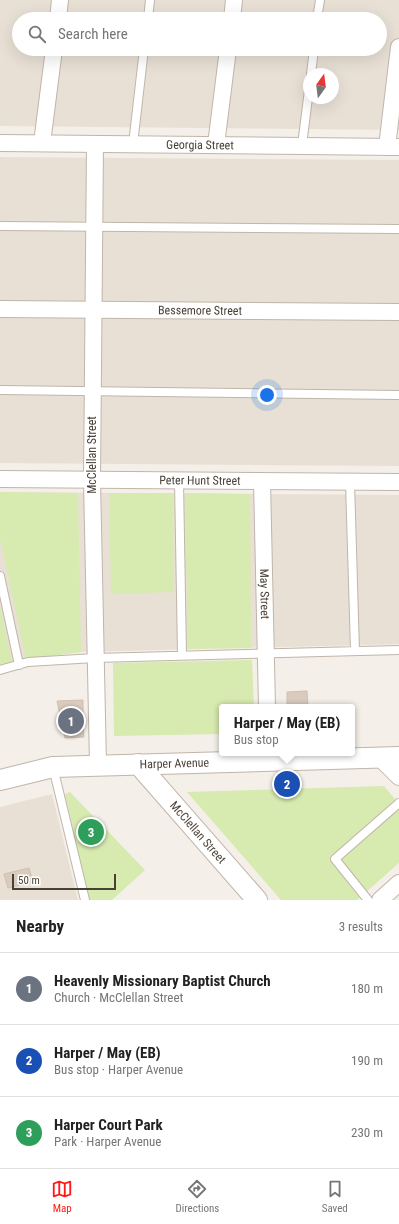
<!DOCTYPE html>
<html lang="en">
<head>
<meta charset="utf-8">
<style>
  body { margin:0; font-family:"Roboto Condensed",sans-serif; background:#f6f6f6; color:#222 }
  .compass { position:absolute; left:303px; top:68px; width:36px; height:36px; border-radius:50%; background:#fff; box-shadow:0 4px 16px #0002; rotate:14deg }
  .scale { position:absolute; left:12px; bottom:10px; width:104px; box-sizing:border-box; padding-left:4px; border:2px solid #483f36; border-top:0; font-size:11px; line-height:14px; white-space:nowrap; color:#483f36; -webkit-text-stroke:3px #fff; paint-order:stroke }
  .you { position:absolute; left:267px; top:395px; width:14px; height:14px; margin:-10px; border:3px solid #fff; border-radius:50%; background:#1a73e8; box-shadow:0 0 0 6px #1a73e833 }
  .badge { display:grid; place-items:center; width:26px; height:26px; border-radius:50%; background:#ff1814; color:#fff; font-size:13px; font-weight:700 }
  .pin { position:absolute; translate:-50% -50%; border:2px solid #fff; box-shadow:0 1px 4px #0006 }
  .popup { position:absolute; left:219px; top:704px; width:136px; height:52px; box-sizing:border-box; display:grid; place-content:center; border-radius:4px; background:#fff; filter:drop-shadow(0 1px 3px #0005); font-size:13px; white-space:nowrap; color:#767676 }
  .popup b { font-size:15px; color:#222 }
  .popup::after { content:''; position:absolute; left:50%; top:100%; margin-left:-8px; border:8px solid transparent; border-top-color:#fff }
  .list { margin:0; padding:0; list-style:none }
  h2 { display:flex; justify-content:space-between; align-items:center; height:52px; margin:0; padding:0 16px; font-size:17px }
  h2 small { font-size:13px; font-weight:400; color:#767676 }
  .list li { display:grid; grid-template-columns:26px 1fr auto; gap:12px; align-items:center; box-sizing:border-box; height:72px; padding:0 16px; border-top:1px solid #e0e0e0 }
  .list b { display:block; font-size:15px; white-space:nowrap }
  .list p { margin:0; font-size:13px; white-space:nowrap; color:#767676 }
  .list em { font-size:13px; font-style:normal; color:#767676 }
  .icon { flex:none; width:22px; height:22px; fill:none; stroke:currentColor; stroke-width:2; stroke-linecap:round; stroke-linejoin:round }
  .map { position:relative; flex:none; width:399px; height:900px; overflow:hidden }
  .search { position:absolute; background:#fff; box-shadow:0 4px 16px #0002; left:12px; right:12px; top:12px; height:44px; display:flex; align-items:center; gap:10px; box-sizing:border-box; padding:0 14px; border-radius:22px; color:#767676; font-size:15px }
  .sheet { height:268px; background:#fff }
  nav { display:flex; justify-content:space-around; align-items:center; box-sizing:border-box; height:56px; border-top:1px solid #e0e0e0; background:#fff; font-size:11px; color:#767676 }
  nav a { display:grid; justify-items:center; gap:2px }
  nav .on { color:#ff1814 }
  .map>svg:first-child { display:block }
  .residential { fill:#e8e0d5; fill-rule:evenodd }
  .green { fill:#d7eaaf }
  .building { fill:#d9ccbf; stroke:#d1c0af }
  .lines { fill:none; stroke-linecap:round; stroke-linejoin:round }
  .service-casing { stroke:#c0b5aa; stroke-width:10 }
  .minor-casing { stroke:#c0b5aa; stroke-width:18 }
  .tertiary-casing { stroke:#c0b5aa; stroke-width:22 }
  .service { stroke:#fff; stroke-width:8 }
  .minor { stroke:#fff; stroke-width:16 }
  .tertiary { stroke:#fff; stroke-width:20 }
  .labels { text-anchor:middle; stroke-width:3; stroke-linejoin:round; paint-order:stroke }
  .street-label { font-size:12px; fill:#483f36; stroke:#fff }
</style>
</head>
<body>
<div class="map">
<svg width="399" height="900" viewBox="0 0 399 900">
  <rect width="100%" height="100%" fill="#f4efe8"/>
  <path class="residential" d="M0,0H399V130L0,126ZM19,19H380V49H19ZM309,74H333V98H309Z
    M0,157L399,160V466L0,463Z
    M0,492L399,495V644L81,652L26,659L0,665Z
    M52,794L78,900H0V807Z"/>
  <path class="green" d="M0,492L78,493L81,652L26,659L0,539Z
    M109,493H173L174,592L111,594Z
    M185,493L250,494L251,648L188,649Z
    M0,606L12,662L0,665Z
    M252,660L254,707H222V734L114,736L113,663Z
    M384,786L399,804V863L357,900H281L187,792Z
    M70,792L145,870L112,900H89L65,794Z"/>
  <path class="building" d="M307,691L308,707H287V692Z
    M83,700V716H80V726H83L84,737L65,738L57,701Z
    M29,868L33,882L8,888L4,874Z"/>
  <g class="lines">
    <defs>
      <path id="service" d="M148,19L150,0
        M317,19L320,0
        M311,74L314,49
        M133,144L144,49
        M302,145L309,90
        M0,226L399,229
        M0,390L399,395
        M179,481L182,655
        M350,482L355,651
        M0,576L19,665
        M0,670L28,662L95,658L399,650
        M53,767L85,900
        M368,900L335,859L399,803"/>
      <g id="minor">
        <path d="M58,19L60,0"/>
        <path d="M232,19L234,0"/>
        <path id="s1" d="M0,143L399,147"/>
        <path d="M42,143L54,49"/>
        <path d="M95,144L92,480L98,765"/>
        <path d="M216,145L228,49"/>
        <path d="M387,147L399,47"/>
        <path id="s2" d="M0,309L399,312"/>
        <path id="s3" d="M0,479L399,482"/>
        <path id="s4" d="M262,481L267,707"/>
        <path d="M379,757L399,777"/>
        <path d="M380,900L399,883"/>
      </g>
      <g id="tertiary">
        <path id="s5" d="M138,764L257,900"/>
        <path id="s6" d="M0,780L53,767L399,757"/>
      </g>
    </defs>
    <use href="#service" class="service-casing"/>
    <use href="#minor" class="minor-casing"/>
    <use href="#tertiary" class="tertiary-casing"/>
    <use href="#service" class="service"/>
    <use href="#minor" class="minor"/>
    <use href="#tertiary" class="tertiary"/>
  </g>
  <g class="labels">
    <g class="street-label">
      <text dy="4" stroke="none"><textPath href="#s1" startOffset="200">Georgia Street</textPath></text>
      <text dy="4" stroke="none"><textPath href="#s2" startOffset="200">Bessemore Street</textPath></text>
      <text transform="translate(92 455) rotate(-90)" y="4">McClellan Street</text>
      <text dy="4" stroke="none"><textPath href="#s3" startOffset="200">Peter Hunt Street</textPath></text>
      <text dy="4" stroke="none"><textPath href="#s4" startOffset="113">May Street</textPath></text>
      <text dy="4" stroke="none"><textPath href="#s6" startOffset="176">Harper Avenue</textPath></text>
      <text dy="4" stroke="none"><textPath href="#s5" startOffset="91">McClellan Street</textPath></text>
    </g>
  </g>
</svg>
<svg class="compass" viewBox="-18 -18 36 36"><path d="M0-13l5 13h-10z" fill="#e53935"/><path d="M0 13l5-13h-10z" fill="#767676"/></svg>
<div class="scale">50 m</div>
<div class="you"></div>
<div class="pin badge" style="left:71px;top:721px;background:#6b7280">1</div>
<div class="pin badge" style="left:287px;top:784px;background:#1a4fb4">2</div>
<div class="popup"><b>Harper / May (EB)</b>Bus stop</div>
<div class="pin badge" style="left:91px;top:832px;background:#2e9e5b">3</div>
<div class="search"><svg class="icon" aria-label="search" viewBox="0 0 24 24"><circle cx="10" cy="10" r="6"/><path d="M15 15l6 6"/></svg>Search here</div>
</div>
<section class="sheet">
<h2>Nearby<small>3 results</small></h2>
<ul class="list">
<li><span class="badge" style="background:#6b7280">1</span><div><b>Heavenly Missionary Baptist Church</b><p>Church · McClellan Street</p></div><em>180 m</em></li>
<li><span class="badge" style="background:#1a4fb4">2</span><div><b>Harper / May (EB)</b><p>Bus stop · Harper Avenue</p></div><em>190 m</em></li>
<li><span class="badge" style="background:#2e9e5b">3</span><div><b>Harper Court Park</b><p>Park · Harper Avenue</p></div><em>230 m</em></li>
</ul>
</section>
<nav>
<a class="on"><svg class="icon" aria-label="map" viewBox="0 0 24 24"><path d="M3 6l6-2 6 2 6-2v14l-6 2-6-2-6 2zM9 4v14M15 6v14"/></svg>Map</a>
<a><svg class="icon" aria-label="directions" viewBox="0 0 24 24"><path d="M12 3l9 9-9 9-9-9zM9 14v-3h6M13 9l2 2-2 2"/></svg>Directions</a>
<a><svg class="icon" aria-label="saved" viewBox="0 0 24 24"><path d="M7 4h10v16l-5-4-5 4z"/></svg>Saved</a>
</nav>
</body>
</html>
